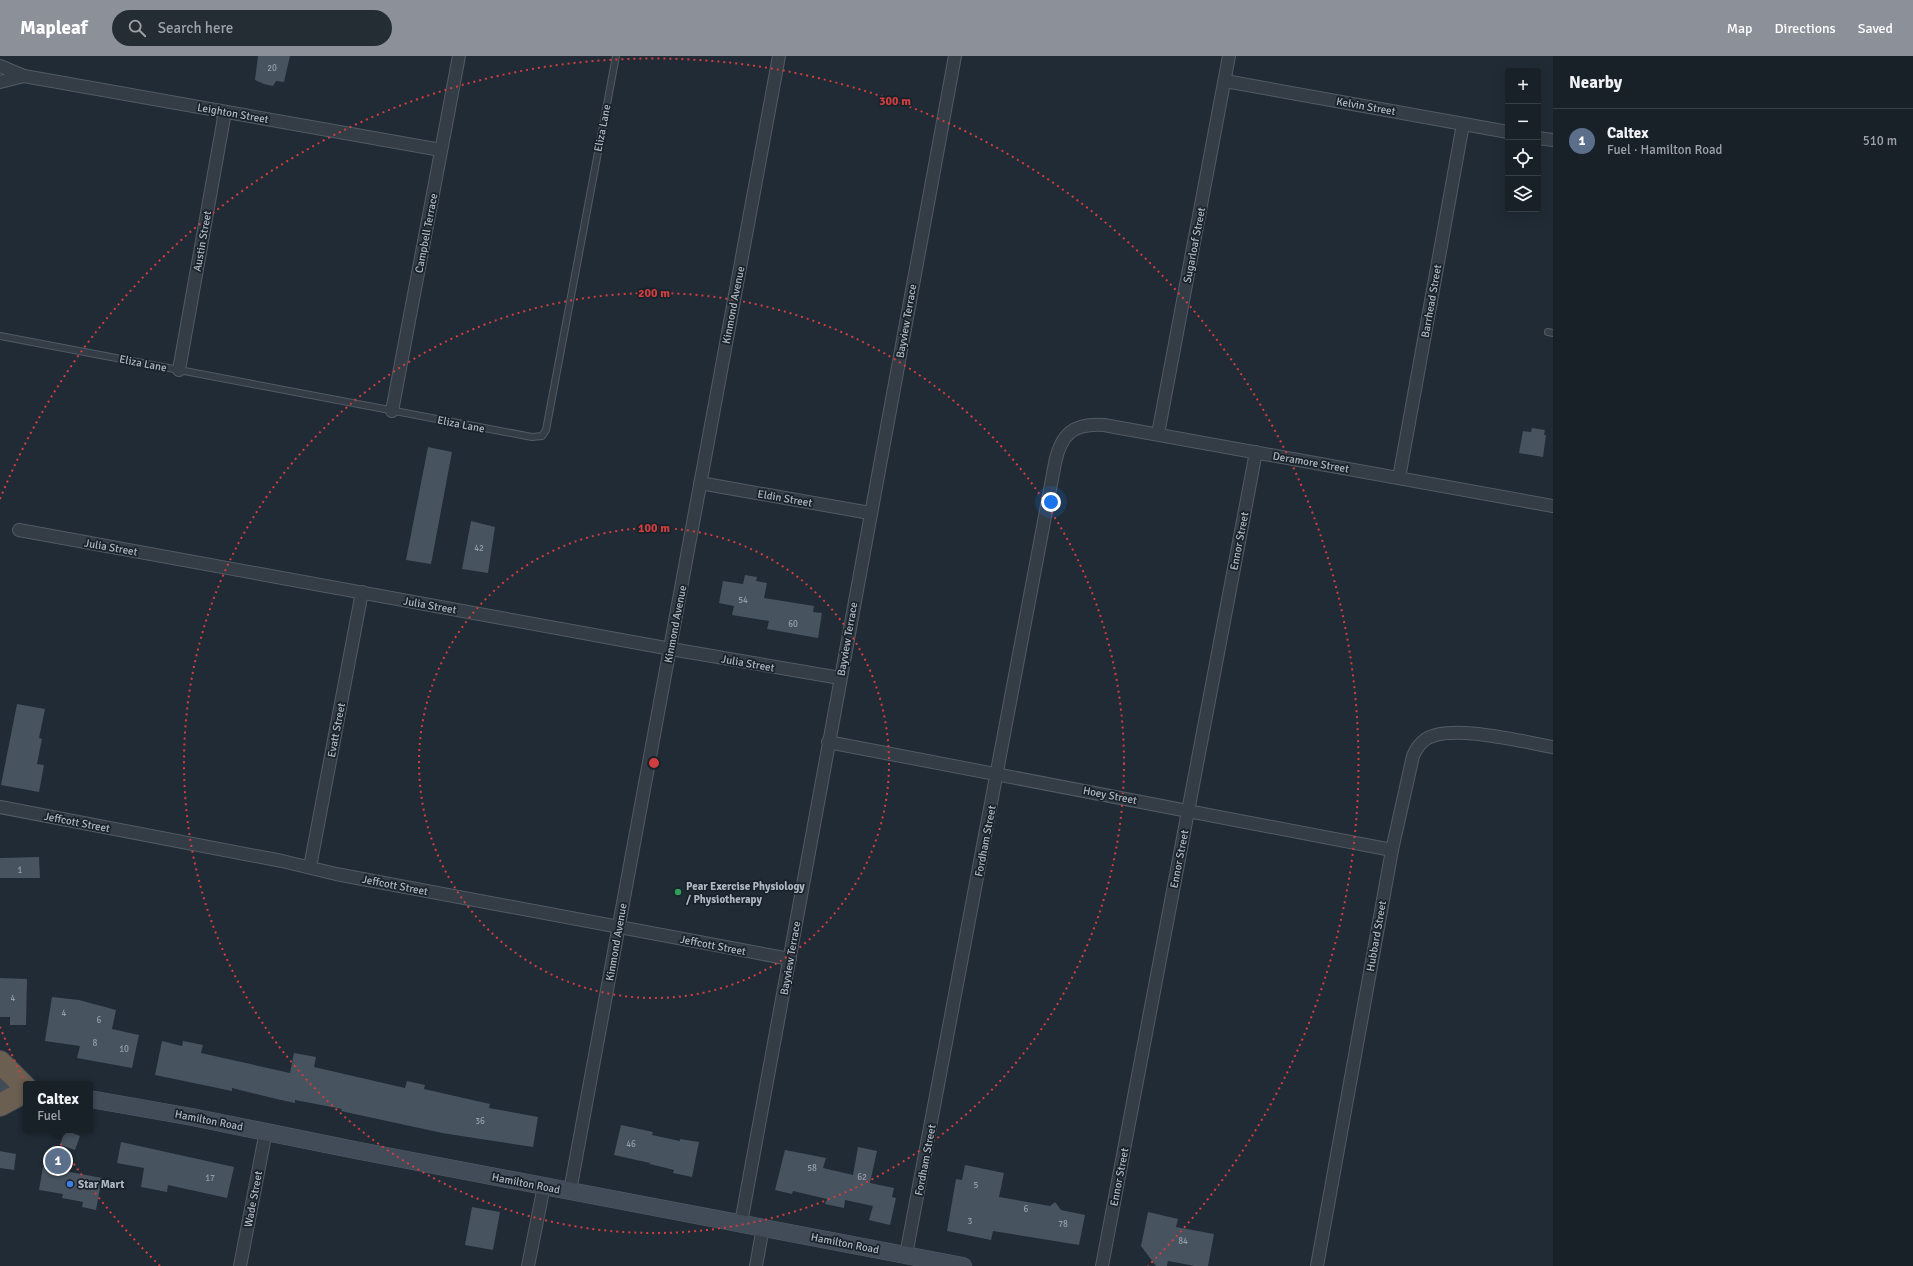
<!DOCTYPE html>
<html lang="en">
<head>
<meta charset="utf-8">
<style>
  body { margin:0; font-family:Signika,sans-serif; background:#252d34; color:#f1f3f6 }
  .controls { position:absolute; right:12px; top:12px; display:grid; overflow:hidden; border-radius:4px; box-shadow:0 4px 16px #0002 }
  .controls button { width:36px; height:36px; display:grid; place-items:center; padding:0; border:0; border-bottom:1px solid #363e45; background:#182028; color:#f1f3f6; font:20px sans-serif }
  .you { position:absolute; left:1051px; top:446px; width:14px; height:14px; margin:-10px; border:3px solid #fff; border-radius:50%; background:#1a73e8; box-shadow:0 0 0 6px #1a73e833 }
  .badge { display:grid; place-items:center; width:26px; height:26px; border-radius:50%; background:#8c9099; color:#fff; font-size:13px; font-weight:700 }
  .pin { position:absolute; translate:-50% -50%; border:2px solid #fff; box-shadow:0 1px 4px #0006 }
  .popup { position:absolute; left:23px; top:1025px; width:70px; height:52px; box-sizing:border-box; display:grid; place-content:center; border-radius:4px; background:#182028; filter:drop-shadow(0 1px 3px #0005); font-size:13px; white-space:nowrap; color:#9fa3a8 }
  .popup b { font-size:15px; color:#f1f3f6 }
  .popup::after { content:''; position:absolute; left:50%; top:100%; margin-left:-8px; border:8px solid transparent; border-top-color:#182028 }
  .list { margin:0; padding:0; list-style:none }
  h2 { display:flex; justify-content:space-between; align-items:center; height:52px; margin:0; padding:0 16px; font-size:17px }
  h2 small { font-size:13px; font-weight:400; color:#9fa3a8 }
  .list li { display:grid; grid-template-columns:26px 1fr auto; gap:12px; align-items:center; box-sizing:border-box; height:64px; padding:0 16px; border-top:1px solid #363e45 }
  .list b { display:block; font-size:15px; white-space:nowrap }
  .list p { margin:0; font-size:13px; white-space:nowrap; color:#9fa3a8 }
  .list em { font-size:13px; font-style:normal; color:#9fa3a8 }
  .icon { flex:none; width:22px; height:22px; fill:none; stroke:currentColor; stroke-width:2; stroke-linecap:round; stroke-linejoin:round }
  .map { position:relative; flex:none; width:1553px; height:1210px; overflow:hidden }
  header { display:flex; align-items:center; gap:24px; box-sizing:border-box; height:56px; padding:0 20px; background:#8c9099; color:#fff }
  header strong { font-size:19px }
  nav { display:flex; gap:22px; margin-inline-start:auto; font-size:14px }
  .search { width:280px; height:36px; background:#252d34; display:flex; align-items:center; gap:10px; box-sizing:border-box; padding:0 14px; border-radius:22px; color:#9fa3a8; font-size:15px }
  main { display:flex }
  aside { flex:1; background:#182028 }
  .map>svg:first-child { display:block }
  .building { fill:#47535f }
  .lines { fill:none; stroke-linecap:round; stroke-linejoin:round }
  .lane-casing { stroke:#515b64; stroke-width:8 }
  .street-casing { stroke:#515b64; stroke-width:14 }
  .secondary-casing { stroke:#515b64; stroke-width:18 }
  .highway-casing { stroke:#3e4850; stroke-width:24 }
  .lane { stroke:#343d46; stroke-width:6 }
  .street { stroke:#343d46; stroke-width:12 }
  .secondary { stroke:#424c59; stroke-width:17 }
  .highway { stroke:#6b5f51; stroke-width:22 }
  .ring { fill:none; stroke:#d03e3f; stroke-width:2; stroke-dasharray:2 4 }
  .leisure-dot { fill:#2e9e5b; stroke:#19222a; stroke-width:1.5 }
  .shop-dot { fill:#3f7fe0; stroke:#19222a; stroke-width:1.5 }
  .labels { text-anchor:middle; stroke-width:3.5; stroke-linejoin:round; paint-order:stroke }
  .number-label { font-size:9px; fill:#949faa }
  .street-label { font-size:11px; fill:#aeb8c3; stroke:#19222a }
  .poi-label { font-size:11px; font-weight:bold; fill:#aeb8c3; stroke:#19222a; text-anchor:start }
  .centre { fill:#d03e3f; stroke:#19222a; stroke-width:2 }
  .ring-label { font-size:12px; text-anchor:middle; font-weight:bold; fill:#d03e3f; stroke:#19222a; stroke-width:3.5; stroke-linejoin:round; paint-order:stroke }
</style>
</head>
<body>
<header>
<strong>Mapleaf</strong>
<div class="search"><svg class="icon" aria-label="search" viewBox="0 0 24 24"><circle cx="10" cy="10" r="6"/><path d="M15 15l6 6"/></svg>Search here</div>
<nav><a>Map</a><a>Directions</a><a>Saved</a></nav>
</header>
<main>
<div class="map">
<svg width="1553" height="1210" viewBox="0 0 1553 1210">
  <rect width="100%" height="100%" fill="#202b35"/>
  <path class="building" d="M258,0H290L284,26L276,25L273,30L264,28L255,24Z
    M1532,372L1545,374L1544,379H1546L1543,401L1519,397L1523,375L1531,376Z
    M428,391L452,396L431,508L406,504Z
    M471,465L495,471L488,517L462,513Z
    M745,519L757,521L756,525L767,527L764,542L814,550L813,556L822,557L818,582L767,573L769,565L732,559L734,550L719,547L723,525L743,528Z
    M17,648L45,653L39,682L42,683L37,708L44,709L39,736L1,729Z
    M39,801L40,822H0V802Z
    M0,922L27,923L26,969H10V961H0Z
    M52,941L79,944L116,954L112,973L139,979L132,1012L77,1002L80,990L45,985Z
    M162,985L182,990L183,985L203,989L201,997L290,1017L294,997L316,1001L314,1011L405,1032L407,1025L425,1029L424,1033L490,1048L489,1052L538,1061L533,1091L442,1077L341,1055L342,1053L295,1044V1047L281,1044L232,1032V1035L155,1019Z
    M621,1069L653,1076L652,1079L680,1085V1083L699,1086L692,1121L673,1117L674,1114L650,1108V1107L614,1099Z
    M65,1074L80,1080L75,1094L60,1089Z
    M121,1086L234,1111L227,1142L168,1129L167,1136L141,1131L144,1112L117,1107Z
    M858,1091L877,1095L870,1127L894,1132L892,1141L896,1142L890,1169L869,1164L873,1150L845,1144L844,1152L825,1148L827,1143L793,1135L792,1138L775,1134L785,1094L826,1102L823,1112L853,1119Z
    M0,1095L16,1098L14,1114L0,1112Z
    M965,1109L1004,1117L999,1141L1050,1150L1055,1146L1061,1154L1085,1159L1079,1189L993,1175L991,1184L947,1175L956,1123L962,1124Z
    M43,1111L102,1122L96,1154L82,1151L83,1146L62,1142L63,1138L39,1134Z
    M472,1151L500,1156L493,1194L465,1189Z
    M1148,1156L1178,1163L1176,1171L1214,1178L1208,1210H1195L1168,1205L1167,1210H1156L1141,1190Z"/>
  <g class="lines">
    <defs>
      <path id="lane" d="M1548,276L1553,277
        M0,280L532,381L542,380L546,374L616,0"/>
      <path id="street" d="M0,10L24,20L441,94
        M1225,25L1508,76
        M0,26L24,20
        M1538,82L1553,84
        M179,314L225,56
        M392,355L459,0
        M1158,378L1229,0
        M1399,422L1463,68
        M700,427L870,457
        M19,474L671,593L840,622
        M828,686L1392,794
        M0,751L282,805L336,818L790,903
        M310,811L362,536
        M570,1135L779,0
        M741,1167L955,0
        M906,1199L1055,407C1061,378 1073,367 1104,369L1553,450
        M240,1210L266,1075
        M528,1210L544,1130
        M756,1210L763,1171
        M1102,1210L1256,396
        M1317,1210L1392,794L1413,700C1416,693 1420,687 1426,683C1451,667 1524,686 1553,691"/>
      <path id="secondary" d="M0,1030L26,1034
        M90,1043L192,1061L355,1094L963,1210"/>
      <path id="highway" d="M0,1006L26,1032
        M0,1049L26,1035"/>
    </defs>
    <use href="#lane" class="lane-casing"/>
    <use href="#street" class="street-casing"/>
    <use href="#secondary" class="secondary-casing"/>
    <use href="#highway" class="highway-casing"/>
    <use href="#lane" class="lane"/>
    <use href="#street" class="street"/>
    <use href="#secondary" class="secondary"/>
    <use href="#highway" class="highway"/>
  </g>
  <g class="ring">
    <circle cx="654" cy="707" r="235"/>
    <circle cx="654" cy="707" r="470"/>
    <path d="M160 1210A705 705 0 0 1 0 971M0 443A705 705 0 1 1 1148 1210"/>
  </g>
  <circle class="leisure-dot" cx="678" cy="836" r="4"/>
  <circle class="shop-dot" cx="70" cy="1128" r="4"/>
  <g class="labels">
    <g class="number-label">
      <text x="272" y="15">20</text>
      <text x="479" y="495">42</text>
      <text x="743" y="547">54</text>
      <text x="793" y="571">60</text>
      <text x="20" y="817">1</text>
      <text x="13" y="945">4</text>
      <text x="64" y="960">4</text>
      <text x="99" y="967">6</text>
      <text x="95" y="990">8</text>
      <text x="124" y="996">10</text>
      <text x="480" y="1068">36</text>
      <text x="631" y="1091">46</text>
      <text x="812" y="1115">58</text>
      <text x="862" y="1124">62</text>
      <text x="210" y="1125">17</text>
      <text x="976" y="1132">5</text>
      <text x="1026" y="1156">6</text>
      <text x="970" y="1168">3</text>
      <text x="1063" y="1171">78</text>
      <text x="1183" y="1188">84</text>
    </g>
    <g class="street-label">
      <text transform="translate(1366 50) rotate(10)" y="4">Kelvin Street</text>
      <text transform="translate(233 57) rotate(10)" y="4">Leighton Street</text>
      <text transform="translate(602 72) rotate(-79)" y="4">Eliza Lane</text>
      <text transform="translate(426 177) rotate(-79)" y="4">Campbell Terrace</text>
      <text transform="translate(202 185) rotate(-80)" y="4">Austin Street</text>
      <text transform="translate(1194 189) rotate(-79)" y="4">Sugarloaf Street</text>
      <text transform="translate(1431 245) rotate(-80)" y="4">Barrhead Street</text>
      <text transform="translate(733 249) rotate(-79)" y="4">Kinmond Avenue</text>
      <text transform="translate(906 265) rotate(-80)" y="4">Bayview Terrace</text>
      <text transform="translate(143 307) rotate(11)" y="4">Eliza Lane</text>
      <text transform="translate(461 368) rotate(11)" y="4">Eliza Lane</text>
      <text transform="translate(1311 406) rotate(10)" y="4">Deramore Street</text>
      <text transform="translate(785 442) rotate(10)" y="4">Eldin Street</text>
      <text transform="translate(1239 485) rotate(-79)" y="4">Ennor Street</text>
      <text transform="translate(111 491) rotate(10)" y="4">Julia Street</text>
      <text transform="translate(430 549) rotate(10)" y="4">Julia Street</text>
      <text transform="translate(675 568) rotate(-79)" y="4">Kinmond Avenue</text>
      <text transform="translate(847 583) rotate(-80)" y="4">Bayview Terrace</text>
      <text transform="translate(748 607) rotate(10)" y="4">Julia Street</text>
      <text transform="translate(336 674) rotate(-79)" y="4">Evatt Street</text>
      <text transform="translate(1110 739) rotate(11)" y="4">Hoey Street</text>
      <text transform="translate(77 766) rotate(11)" y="4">Jeffcott Street</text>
      <text transform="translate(985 785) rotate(-79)" y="4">Fordham Street</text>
      <text transform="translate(1179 803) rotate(-79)" y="4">Ennor Street</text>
      <text transform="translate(395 829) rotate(11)" y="4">Jeffcott Street</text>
      <text transform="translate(1376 880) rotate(-80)" y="4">Hubbard Street</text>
      <text transform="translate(616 886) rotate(-80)" y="4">Kinmond Avenue</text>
      <text transform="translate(713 889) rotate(11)" y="4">Jeffcott Street</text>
      <text transform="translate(790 902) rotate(-80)" y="4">Bayview Terrace</text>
      <text transform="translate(209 1064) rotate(11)" y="4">Hamilton Road</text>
      <text transform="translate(925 1104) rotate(-79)" y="4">Fordham Street</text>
      <text transform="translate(1119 1121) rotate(-79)" y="4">Ennor Street</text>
      <text transform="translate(526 1127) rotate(11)" y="4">Hamilton Road</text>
      <text transform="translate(253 1143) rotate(-79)" y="4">Wade Street</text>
      <text transform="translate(845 1187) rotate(11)" y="4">Hamilton Road</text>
    </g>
    <g class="poi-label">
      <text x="686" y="834">Pear Exercise Physiology<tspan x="686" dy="13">/ Physiotherapy</tspan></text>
      <text x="78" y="1132">Star Mart</text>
    </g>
  </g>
  <circle cx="654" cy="707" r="6" class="centre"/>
  <g class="ring-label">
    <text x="895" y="49">300 m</text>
    <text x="654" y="241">200 m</text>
    <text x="654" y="476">100 m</text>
  </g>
</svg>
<div class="controls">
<button>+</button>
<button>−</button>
<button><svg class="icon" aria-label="locate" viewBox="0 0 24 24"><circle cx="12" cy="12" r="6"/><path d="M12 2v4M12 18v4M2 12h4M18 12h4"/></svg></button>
<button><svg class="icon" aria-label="layers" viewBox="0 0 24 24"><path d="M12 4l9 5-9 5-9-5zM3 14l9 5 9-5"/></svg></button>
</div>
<div class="you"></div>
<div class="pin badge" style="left:58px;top:1105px;background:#5c6f8a">1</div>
<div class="popup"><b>Caltex</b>Fuel</div>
</div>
<aside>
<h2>Nearby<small></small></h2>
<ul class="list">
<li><span class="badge" style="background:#5c6f8a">1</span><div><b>Caltex</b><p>Fuel · Hamilton Road</p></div><em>510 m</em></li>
</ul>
</aside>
</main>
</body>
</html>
